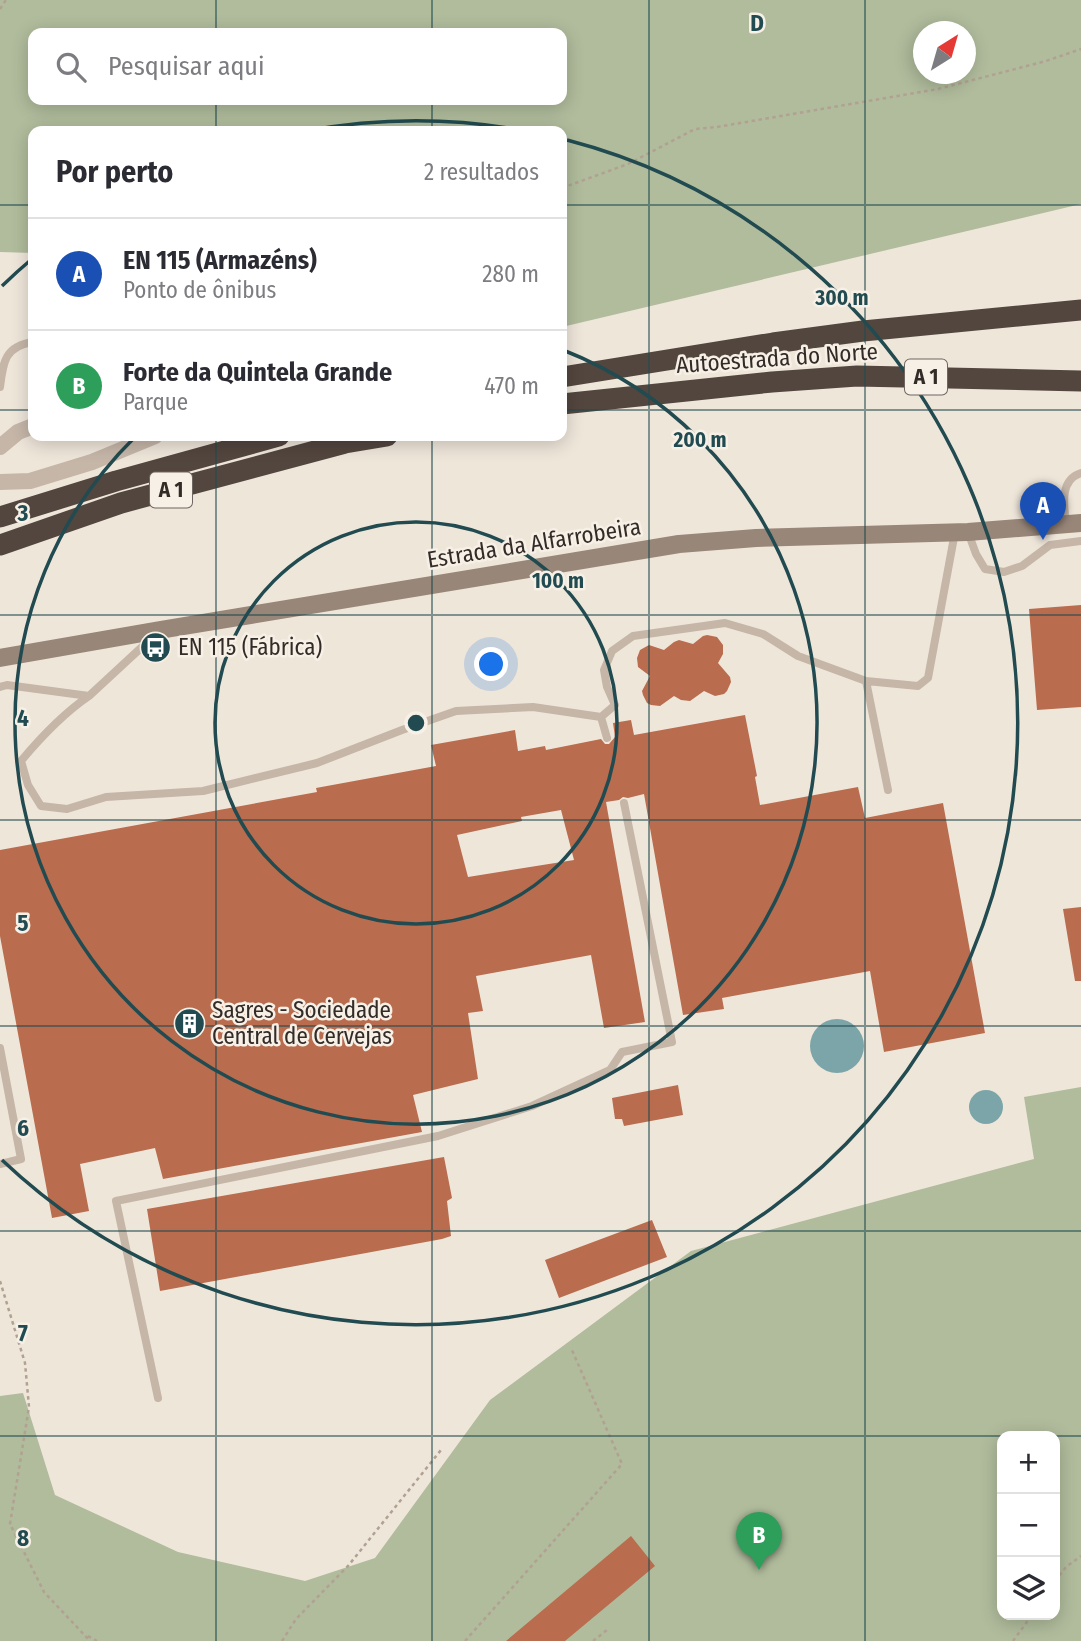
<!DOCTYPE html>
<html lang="pt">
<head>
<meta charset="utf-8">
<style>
  body { margin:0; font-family:"Fira Sans Condensed",sans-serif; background:#f7f7f7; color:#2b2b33 }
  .controls { position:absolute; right:21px; bottom:21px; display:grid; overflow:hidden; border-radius:14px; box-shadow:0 4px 18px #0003 }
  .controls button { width:63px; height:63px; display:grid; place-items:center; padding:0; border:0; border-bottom:2px solid #e1e1e2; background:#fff; color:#2b2b33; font:35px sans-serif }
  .compass { position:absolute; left:913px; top:21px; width:63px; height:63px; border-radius:50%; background:#fff; box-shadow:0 4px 18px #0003; rotate:37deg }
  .you { position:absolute; left:492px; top:665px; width:24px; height:24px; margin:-18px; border:5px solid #fff; border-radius:50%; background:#1a73e8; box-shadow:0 0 0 10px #1a73e833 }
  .badge { display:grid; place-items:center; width:46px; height:46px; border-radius:50%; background:#2563eb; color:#fff; font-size:23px; font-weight:700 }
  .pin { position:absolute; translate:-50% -58px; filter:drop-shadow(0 2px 4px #0008) }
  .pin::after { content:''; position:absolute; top:37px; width:24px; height:21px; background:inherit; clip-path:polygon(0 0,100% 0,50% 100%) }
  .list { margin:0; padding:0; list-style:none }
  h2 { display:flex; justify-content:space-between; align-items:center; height:91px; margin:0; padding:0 28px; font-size:30px }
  h2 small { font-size:23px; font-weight:400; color:#7c7c81 }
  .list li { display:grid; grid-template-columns:46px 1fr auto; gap:21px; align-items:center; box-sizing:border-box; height:112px; padding:0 28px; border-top:2px solid #e1e1e2 }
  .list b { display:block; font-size:26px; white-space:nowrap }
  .list p { margin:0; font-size:23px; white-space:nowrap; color:#7c7c81 }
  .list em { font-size:23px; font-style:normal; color:#7c7c81 }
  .icon { flex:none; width:38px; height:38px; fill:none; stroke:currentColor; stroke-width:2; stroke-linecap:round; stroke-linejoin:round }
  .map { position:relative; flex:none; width:1081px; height:1641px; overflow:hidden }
  .search { position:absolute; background:#fff; box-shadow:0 4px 18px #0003; left:28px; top:28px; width:539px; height:77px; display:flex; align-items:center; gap:18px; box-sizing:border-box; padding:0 24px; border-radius:14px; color:#7c7c81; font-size:26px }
  .panel { position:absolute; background:#fff; box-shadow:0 4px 18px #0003; left:28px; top:126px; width:539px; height:315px; border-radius:14px }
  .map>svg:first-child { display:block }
  .green { fill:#b0bc9c; fill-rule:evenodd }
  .water { fill:#7ca5a9 }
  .building { fill:#b96c4e; fill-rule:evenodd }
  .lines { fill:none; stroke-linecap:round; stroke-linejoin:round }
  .path { stroke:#b1a192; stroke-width:2.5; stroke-dasharray:3.5 3.5; stroke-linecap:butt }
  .lane { stroke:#c5b6a8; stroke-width:8 }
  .street { stroke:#c5b6a8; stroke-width:16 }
  .secondary { stroke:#988679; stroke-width:18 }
  .highway { stroke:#53463f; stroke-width:21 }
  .grid { fill:none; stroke:#214b50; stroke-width:2; stroke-opacity:0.55 }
  .ring { fill:none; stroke:#214b50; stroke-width:3.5 }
  .labels { text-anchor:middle; stroke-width:5; stroke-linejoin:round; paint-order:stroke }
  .shield { fill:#f7f0e6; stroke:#6e6660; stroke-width:2 }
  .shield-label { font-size:21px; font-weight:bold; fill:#332b27 }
  .street-label { font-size:23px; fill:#332b27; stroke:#f7f0e6 }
  .poi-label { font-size:23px; fill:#332b27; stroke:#f7f0e6; text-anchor:start }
  .grid-label { font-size:23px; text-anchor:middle; font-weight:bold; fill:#214b50; stroke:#f7f0e6; stroke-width:5; stroke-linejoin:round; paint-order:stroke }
  .centre { fill:#214b50; stroke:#f7f0e6; stroke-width:3.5 }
  .ring-label { font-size:21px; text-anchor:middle; font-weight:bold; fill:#214b50; stroke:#f7f0e6; stroke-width:5; stroke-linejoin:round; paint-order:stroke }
</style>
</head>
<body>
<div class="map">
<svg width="1081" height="1641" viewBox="0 0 1081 1641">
  <rect width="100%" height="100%" fill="#efe6da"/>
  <path class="green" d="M0,0H1081V204L562,327V131H33V253L0,252ZM923,32H965V74H923ZM33,33H562V100H33Z
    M1081,1087V1641H0V1396L23,1393L55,1495L178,1552L305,1581L375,1558L490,1400L691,1251L1034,1159L1024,1097ZM1002,1436H1055V1615H1002Z"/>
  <path class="water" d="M810 1046a27 27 0 1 1 54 0a27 27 0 1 1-54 0Z
    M969 1107a17 17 0 1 1 34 0a17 17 0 1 1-34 0Z"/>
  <path class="building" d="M1081,605V707L1037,710L1029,609Z
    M707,635L717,637L723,645V654L718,663L730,677L731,682L727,691L724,694L715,696L704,691L690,701L681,700L674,696L660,706L651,705L647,703L643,695L642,691L650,676L638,667L637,658L640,650L649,645L664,650L674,642L679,640L693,644L703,636Z
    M745,715L757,776L755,777L760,805L858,787L865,818L943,803L985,1033L884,1052L870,971L722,998L724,1009L683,1015L644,794L628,798L623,797L619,800L606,802L645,1022L604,1028L591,955L476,976L483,1011L468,1013L478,1079L413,1095L422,1132L163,1179L155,1148L80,1164L89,1211L52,1218L0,936V850L317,792L316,788L436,766L431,745L515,730L518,751L545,746L546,750L601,739L605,744H609L615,737L613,723L631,720L634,735ZM561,810L574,860L468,877L457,835L522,821L521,817Z
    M1081,907V981H1075L1063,909Z
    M678,1085L683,1115L624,1126L622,1119H615L612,1098Z
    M444,1157L452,1198L447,1201L451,1236L442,1239L160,1291L147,1209Z
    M652,1220L667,1257L559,1298L545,1260Z
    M631,1536L655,1566L565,1641H506Z"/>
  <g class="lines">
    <path class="path" d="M0,9L6,0
      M562,188L628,164L695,129L717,127L938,89L1046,61L1081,49
      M0,1281L25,1363L29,1407L10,1524L44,1592L90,1641
      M1055,1581L1066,1567L1081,1556
      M88,1636L97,1641
      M282,1641L296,1619L348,1566L441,1450
      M465,1641L622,1464L571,1348
      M593,1641L607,1630
      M1013,1641L1032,1615"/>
    <path class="lane" d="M0,387C3,362 5,346 33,342
      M1066,524C1064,506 1059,480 1081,473
      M968,532L976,554L985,569L1004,572L1022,566L1050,545L1081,541
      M866,681L918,686L928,678L955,532
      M0,687L7,685L89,696L156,634
      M89,696C64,713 41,737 21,761L28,785L41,806L67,809L106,797L203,791L317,763L402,730L456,711L533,707L601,717L615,705L607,687L604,670L612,651L633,636L725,623L763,634L798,656L866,681L888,790
      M601,717L607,738
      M0,1048L21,1159L0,1164
      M158,1398L116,1201L438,1136L532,1106L610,1070L622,1052L672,1042L624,803"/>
    <path class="street" d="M0,447L18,432L33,426
      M0,482L30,481L92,462L155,436"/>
    <path class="secondary" d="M0,658L160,630L679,544L756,538L968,532L1081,523"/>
    <path class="highway" d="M562,377L773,343L863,331L1081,310
      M562,404L772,382L857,376L1081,381
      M0,517L116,481L279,436
      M0,545L121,503L345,443L387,436"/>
  </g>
  <path class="grid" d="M216,0V33M432,0V33M649,0V1641M865,0V1641M216,100V131M432,100V131M0,205H33M562,205H1081M0,410H33M562,410H1081M216,436V1641M432,436V1641M0,615H1081M0,820H1081M0,1026H1081M0,1231H1081M0,1436H1081"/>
  <g class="ring">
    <circle cx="416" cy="723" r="201"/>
    <path d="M563 350A401 401 0 1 1 135 437"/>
    <path d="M2 286A602 602 0 0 1 33 258M306 131A602 602 0 0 1 526 131M567 140A602 602 0 1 1 2 1160"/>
  </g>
  <defs>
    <symbol id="bus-disc" viewBox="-11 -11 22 22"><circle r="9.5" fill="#214b50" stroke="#f7f0e6"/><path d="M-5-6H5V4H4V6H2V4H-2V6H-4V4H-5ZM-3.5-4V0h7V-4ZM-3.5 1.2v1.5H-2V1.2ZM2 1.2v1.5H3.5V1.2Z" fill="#fff"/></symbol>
    <symbol id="building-disc" viewBox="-11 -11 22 22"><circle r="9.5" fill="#214b50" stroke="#f7f0e6"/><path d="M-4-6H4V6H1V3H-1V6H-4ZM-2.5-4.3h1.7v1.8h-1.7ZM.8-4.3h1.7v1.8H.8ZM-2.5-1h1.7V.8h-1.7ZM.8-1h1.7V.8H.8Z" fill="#fff"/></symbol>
  </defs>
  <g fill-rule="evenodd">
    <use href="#bus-disc" x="138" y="630" width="35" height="35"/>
    <use href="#building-disc" x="172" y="1006" width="35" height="35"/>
  </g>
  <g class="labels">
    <g class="shield">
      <rect x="905" y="359.5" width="42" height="35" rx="5"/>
      <rect x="150" y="472.5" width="42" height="35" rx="5"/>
    </g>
    <g class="shield-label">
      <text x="926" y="384">A 1</text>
      <text x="171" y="497">A 1</text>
    </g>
    <g class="street-label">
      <text transform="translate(777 358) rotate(-4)" y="8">Autoestrada do Norte</text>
      <text transform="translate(534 543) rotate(-9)" y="8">Estrada da Alfarrobeira</text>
    </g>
    <g class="poi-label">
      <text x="178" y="655">EN 115 (Fábrica)</text>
      <text x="212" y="1018">Sagres - Sociedade<tspan x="212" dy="26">Central de Cervejas</tspan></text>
    </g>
  </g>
  <g class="grid-label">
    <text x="757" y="31">D</text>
    <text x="23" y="521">3</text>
    <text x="23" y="726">4</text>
    <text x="23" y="931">5</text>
    <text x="23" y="1136">6</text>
    <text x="23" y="1341">7</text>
    <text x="23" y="1546">8</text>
  </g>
  <circle cx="416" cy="723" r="10" class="centre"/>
  <g class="ring-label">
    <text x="842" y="305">300 m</text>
    <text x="700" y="447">200 m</text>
    <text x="558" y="588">100 m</text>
  </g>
</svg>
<div class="controls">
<button>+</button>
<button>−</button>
<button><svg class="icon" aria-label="layers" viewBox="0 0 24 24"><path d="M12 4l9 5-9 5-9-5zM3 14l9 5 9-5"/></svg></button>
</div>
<svg class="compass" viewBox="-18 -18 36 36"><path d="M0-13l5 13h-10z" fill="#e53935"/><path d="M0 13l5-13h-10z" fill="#7c7c81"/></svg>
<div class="you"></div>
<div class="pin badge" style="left:1043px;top:540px;background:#1a4fb4">A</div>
<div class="pin badge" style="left:759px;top:1570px;background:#2e9e5b">B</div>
<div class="search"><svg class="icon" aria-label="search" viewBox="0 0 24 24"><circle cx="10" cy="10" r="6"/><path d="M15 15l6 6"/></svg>Pesquisar aqui</div>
<section class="panel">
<h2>Por perto<small>2 resultados</small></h2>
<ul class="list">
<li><span class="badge" style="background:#1a4fb4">A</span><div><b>EN 115 (Armazéns)</b><p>Ponto de ônibus</p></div><em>280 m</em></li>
<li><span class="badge" style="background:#2e9e5b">B</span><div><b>Forte da Quintela Grande</b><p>Parque</p></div><em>470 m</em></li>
</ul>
</section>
</div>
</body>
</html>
